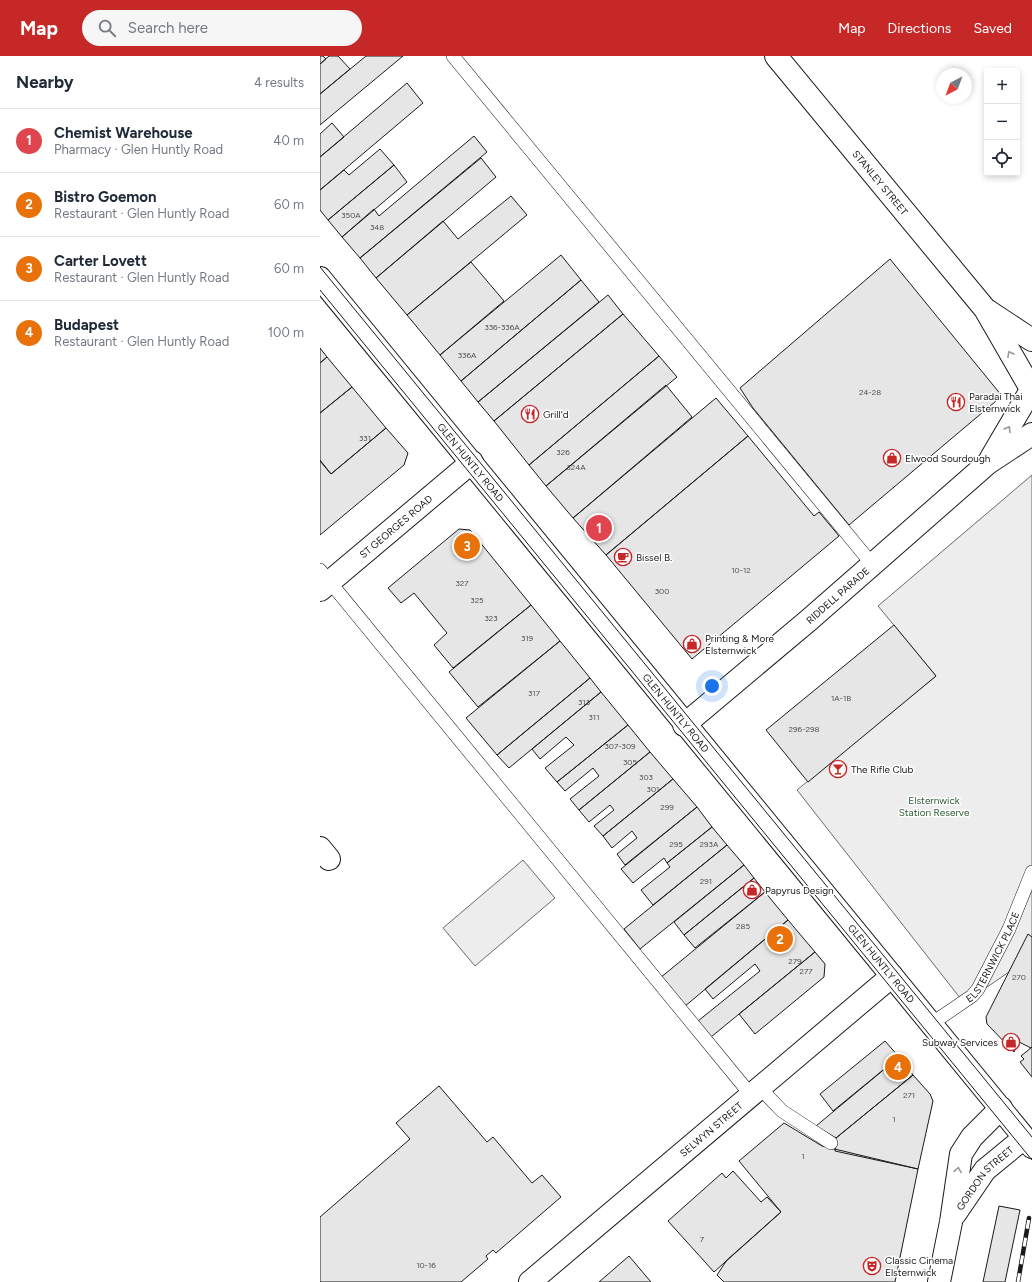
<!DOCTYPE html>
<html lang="en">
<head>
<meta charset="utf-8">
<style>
  body { margin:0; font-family:Figtree,sans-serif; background:#f6f6f7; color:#1f2937 }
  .controls { position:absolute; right:12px; top:12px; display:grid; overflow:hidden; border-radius:4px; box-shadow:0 2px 6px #0003 }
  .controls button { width:36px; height:36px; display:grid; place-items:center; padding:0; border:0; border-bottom:1px solid #e0e1e3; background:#fff; color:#1f2937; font:20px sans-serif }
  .compass { position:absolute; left:616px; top:12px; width:36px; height:36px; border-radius:50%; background:#fff; box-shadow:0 2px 6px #0003; rotate:221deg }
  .you { position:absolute; left:392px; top:630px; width:14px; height:14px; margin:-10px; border:3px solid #fff; border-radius:50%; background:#1a73e8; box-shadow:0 0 0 6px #1a73e833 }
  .badge { display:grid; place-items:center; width:26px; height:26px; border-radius:50%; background:#c62828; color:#fff; font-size:13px; font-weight:700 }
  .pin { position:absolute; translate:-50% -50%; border:2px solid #fff; box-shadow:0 1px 4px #0006 }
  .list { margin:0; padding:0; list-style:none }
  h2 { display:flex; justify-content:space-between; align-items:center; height:52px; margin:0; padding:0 16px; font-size:17px }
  h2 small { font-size:13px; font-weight:400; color:#747a83 }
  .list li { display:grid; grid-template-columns:26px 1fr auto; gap:12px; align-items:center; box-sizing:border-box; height:64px; padding:0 16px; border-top:1px solid #e0e1e3 }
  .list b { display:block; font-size:15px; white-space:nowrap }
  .list p { margin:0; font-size:13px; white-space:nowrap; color:#747a83 }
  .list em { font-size:13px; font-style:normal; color:#747a83 }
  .icon { flex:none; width:22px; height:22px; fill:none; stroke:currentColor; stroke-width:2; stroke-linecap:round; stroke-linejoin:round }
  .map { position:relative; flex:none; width:712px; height:1226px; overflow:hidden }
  header { display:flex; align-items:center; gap:24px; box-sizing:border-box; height:56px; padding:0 20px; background:#c62828; color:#fff }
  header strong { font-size:19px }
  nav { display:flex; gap:22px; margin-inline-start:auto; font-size:14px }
  .search { width:280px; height:36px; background:#f6f6f7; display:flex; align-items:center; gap:10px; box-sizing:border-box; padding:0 14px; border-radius:22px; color:#747a83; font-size:15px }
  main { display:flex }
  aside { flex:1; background:#fff }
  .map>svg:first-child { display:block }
  .green { fill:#ededed; stroke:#6a6a6a }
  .building { fill:#e6e6e6; stroke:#1a1a1a }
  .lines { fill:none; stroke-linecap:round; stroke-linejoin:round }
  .lane-casing { stroke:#1a1a1a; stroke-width:14 }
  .street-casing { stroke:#1a1a1a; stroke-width:24 }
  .secondary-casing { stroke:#1a1a1a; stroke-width:24 }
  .lane { stroke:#fff; stroke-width:13 }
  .street { stroke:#fff; stroke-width:22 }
  .secondary { stroke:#fff; stroke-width:22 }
  .tram { stroke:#1a1a1a; stroke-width:1 }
  .rail-casing { stroke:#1a1a1a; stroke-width:4.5 }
  .rail { stroke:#fff; stroke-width:3; stroke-dasharray:9; stroke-linecap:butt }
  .oneway { stroke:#989898 }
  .labels { text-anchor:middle; stroke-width:3; stroke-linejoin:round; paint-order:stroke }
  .number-label { font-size:8px; fill:#4d4d4d }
  .street-label { font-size:10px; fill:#1a1a1a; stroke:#fff }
  .poi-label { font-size:10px; fill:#1a1a1a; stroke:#fff; text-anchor:start }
  .park-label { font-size:10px; fill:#2b5a34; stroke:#fff }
</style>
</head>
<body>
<header>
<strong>Map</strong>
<div class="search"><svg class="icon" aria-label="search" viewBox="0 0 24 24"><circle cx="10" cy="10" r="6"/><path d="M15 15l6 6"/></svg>Search here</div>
<nav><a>Map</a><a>Directions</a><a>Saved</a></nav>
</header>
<main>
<aside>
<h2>Nearby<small>4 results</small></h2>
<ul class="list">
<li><span class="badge" style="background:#e0444e">1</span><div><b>Chemist Warehouse</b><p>Pharmacy · Glen Huntly Road</p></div><em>40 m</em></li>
<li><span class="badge" style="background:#e8710a">2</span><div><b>Bistro Goemon</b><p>Restaurant · Glen Huntly Road</p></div><em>60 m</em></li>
<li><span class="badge" style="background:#e8710a">3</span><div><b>Carter Lovett</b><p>Restaurant · Glen Huntly Road</p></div><em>60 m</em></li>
<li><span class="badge" style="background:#e8710a">4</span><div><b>Budapest</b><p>Restaurant · Glen Huntly Road</p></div><em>100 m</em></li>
</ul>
</aside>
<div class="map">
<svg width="712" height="1226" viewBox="0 0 712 1226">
  <rect width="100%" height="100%" fill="#fff"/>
  <path class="green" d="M712,419V898L702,907L644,947L477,734L616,620L558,550Z
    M203,804L235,842L155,910L123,872Z"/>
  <path class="building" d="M0,0H3L6,3L0,8Z
    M9,0H18L30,13L0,38V8Z
    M46,0H83L0,69V38Z
    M87,27L103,47L0,134V101Z
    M12,67L24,81L0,101V78Z
    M154,80L167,96L40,202L22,181L54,153L59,160Z
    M60,93L74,109L8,164L0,154V134L24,114L29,119Z
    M161,102L176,121L56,222L40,202Z
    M74,109L87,126L22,181L8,164Z
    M191,140L207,159L87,259L56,222L123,165L138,183Z
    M241,199L261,224L141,325L120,299Z
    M570,203L682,340L529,469L433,352L420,332Z
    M151,206L184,245L120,299L87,259Z
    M261,224L279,246L158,346L141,325Z
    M288,239L303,258L174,365L158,346Z
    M303,258L339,300L209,409L174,365Z
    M0,292L7,301L0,307Z
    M339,300L357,321L226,430L209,409Z
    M7,301L32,331L0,357V307Z
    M346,329L372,361L253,462L226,430Z
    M32,331L66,372L11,418L0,404V357Z
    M396,342L428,380L286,499L253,462Z
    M66,372L88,397L84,409L0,479V405L11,418Z
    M428,380L494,460L499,456L519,480L372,603L286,499Z
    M139,473L150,474L211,549L133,612L114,589L127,577L94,537L81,547L68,532Z
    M211,549L240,585L158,651L129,616Z
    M574,569L616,620L488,726L446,674Z
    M240,585L270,622L177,699L146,662Z
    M270,622L281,636L189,712L177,699Z
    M281,636L308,669L237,726L225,712L254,689L246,681L220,703L212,693Z
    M308,669L330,696L259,754L250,743L279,720L273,712L245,735L237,726Z
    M330,696L353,723L283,780L274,770L294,754L290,749L269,766L259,754Z
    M353,723L377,751L305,809L297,798L317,782L312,775L292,792L283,780Z
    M377,751L392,771L347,807L344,802L313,827L301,813Z
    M392,771L407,789L333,849L321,834L350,811L347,807Z
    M407,789L424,809L320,893L304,873Z
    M424,809L434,822L364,879L354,866Z
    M434,822L445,836L375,892L364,879Z
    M445,836L468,864L364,951L340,922Z
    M468,864L495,896L391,981L378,965L440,915L435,908L393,943L385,933Z
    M708,878L712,881V991L711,992L699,986L694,996L667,968L666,961Z
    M495,896L505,908L504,921L435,978L419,958Z
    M565,985L579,1001L513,1055L500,1038Z
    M712,991V1021L700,1006L704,1003L701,1000Z
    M579,1001L593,1019L516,1082L496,1070Z
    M593,1019L610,1038L613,1045L598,1113L515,1095L516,1082Z
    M119,1030L167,1086L173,1081L212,1127L222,1119L241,1141L176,1197L173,1194L166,1200L168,1203L141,1226H0V1161L90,1083L76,1067Z
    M464,1067L502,1090L598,1113L575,1226H404L397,1219L407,1204L461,1156L419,1105Z
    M413,1115L441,1146L447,1141L461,1156L394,1216L348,1165L402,1117L406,1122Z
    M679,1150L700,1154L685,1226H663Z
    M309,1200L331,1226H279Z"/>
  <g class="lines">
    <defs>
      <g id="lane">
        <path d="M133,0L552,508"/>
        <path d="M0,514L431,1039"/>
        <path id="s1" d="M611,968L652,940L658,933L689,873L712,816"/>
        <path d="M440,1032L462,1055L511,1087"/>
      </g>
      <g id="street">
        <path id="s2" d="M456,0L665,253L710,331"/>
        <path d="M668,255L712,284"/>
        <path id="s3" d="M0,534L152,406"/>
        <path d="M0,792L9,803"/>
        <path id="s4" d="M635,1158L665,1114L704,1082"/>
        <path id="s5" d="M210,1226L572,920"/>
        <path d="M619,1226L631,1166L641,1098L652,1081L681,1052"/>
      </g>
      <g id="secondary">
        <path id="s6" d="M0,222L712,1091"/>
        <path d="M671,402L711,334"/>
        <path id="s7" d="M364,669L489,564L668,407L712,378"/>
      </g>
    </defs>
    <use href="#lane" class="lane-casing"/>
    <use href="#street" class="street-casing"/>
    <use href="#secondary" class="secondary-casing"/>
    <use href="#lane" class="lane"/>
    <use href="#street" class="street"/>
    <use href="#secondary" class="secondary"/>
    <path class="tram" d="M0,211L712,1081
      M0,234L712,1104"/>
    <defs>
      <path id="rail" d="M698,1226L709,1162"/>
    </defs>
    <use href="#rail" class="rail-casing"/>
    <use href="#rail" class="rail"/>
  </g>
  <defs><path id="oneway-chevron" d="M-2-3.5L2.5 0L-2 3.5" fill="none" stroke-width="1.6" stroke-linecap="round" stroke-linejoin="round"/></defs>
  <g class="oneway">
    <use href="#oneway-chevron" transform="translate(690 298) rotate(-119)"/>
    <use href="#oneway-chevron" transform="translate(688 373) rotate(-59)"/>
    <use href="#oneway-chevron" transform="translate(638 1114) rotate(-81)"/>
  </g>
  <defs>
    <symbol id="restaurant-ring" viewBox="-11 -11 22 22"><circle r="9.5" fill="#fff" stroke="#c62828" stroke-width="1.5"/><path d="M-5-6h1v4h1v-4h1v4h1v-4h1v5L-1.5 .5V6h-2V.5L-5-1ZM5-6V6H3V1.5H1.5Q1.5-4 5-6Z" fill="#c62828"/></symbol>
    <symbol id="shop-ring" viewBox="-11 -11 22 22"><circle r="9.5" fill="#fff" stroke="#c62828" stroke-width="1.5"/><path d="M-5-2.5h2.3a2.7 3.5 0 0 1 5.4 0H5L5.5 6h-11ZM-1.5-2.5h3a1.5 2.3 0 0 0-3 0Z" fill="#c62828"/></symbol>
    <symbol id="cafe-ring" viewBox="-11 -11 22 22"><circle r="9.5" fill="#fff" stroke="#c62828" stroke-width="1.5"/><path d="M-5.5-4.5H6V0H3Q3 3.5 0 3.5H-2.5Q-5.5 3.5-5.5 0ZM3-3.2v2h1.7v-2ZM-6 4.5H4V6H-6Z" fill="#c62828"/></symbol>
    <symbol id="bar-ring" viewBox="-11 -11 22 22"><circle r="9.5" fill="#fff" stroke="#c62828" stroke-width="1.5"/><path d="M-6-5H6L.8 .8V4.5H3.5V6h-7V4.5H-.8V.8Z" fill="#c62828"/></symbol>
    <symbol id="theatre-ring" viewBox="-11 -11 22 22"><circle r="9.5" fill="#fff" stroke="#c62828" stroke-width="1.5"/><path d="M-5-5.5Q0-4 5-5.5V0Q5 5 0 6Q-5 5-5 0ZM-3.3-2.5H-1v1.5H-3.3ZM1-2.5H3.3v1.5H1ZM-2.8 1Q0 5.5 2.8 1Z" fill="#c62828"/></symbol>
  </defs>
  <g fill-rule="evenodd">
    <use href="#restaurant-ring" x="626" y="336" width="20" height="20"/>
    <use href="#restaurant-ring" x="200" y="348" width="20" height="20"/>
    <use href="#shop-ring" x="562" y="392" width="20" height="20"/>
    <use href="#cafe-ring" x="293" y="491" width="20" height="20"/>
    <use href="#shop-ring" x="362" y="578" width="20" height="20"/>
    <use href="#bar-ring" x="508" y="703" width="20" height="20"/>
    <use href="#shop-ring" x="422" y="824" width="20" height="20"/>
    <use href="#shop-ring" x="681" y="976" width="20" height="20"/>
    <use href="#theatre-ring" x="542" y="1200" width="20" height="20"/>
  </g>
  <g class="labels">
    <g class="number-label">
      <text x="31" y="162">350A</text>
      <text x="57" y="174">348</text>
      <text x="182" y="274">336-336A</text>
      <text x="147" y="302">336A</text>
      <text x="550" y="339">24-28</text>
      <text x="45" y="385">331</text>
      <text x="243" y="399">326</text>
      <text x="256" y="414">324A</text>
      <text x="421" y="517">10-12</text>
      <text x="142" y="530">327</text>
      <text x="342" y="538">300</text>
      <text x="157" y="547">325</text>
      <text x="171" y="565">323</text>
      <text x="207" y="585">319</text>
      <text x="214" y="640">317</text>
      <text x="521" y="645">1A-1B</text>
      <text x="264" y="649">313</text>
      <text x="274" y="664">311</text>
      <text x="484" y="676">296-298</text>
      <text x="300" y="693">307-309</text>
      <text x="310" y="709">305</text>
      <text x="326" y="724">303</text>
      <text x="333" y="736">301</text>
      <text x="347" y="754">299</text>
      <text x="356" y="791">295</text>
      <text x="389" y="791">293A</text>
      <text x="386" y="828">291</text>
      <text x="423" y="873">285</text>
      <text x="475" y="908">279</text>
      <text x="486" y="918">277</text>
      <text x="699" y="924">270</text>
      <text x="589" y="1042">271</text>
      <text x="574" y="1066">1</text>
      <text x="483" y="1103">1</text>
      <text x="382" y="1186">7</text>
      <text x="106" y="1212">10-16</text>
    </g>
    <g class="street-label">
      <text dy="4" stroke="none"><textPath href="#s2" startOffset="164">STANLEY STREET</textPath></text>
      <text dy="4" stroke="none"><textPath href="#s6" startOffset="238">GLEN HUNTLY ROAD</textPath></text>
      <text dy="4" stroke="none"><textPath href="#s3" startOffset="99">ST GEORGES ROAD</textPath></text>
      <text dy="4" stroke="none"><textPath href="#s7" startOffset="201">RIDDELL PARADE</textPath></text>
      <text dy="4" stroke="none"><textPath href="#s6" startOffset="562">GLEN HUNTLY ROAD</textPath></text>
      <text dy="4" stroke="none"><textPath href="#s1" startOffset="94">ELSTERNWICK PLACE</textPath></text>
      <text dy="4" stroke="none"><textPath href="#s6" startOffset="886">GLEN HUNTLY ROAD</textPath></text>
      <text dy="4" stroke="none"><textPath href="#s5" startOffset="237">SELWYN STREET</textPath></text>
      <text dy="4" stroke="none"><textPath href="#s4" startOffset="47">GORDON STREET</textPath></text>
    </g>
    <g class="poi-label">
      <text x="649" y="344">Paradai Thai<tspan x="649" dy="12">Elsternwick</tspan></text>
      <text x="223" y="362">Grill'd</text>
      <text x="585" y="406">Elwood Sourdough</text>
      <text x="316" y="505">Bissel B.</text>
      <text x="385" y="586">Printing &amp; More<tspan x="385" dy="12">Elsternwick</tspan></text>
      <text x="531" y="717">The Rifle Club</text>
      <text x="445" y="838">Papyrus Design</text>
      <text x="678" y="990" text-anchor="end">Subway Services</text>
      <text x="565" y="1208">Classic Cinema<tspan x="565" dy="12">Elsternwick</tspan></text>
    </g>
    <g class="park-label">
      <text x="614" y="748">Elsternwick<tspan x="614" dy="12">Station Reserve</tspan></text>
    </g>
  </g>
</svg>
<div class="controls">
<button>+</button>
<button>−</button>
<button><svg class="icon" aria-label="locate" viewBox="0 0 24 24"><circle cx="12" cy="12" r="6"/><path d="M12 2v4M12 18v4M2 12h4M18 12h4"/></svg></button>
</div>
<svg class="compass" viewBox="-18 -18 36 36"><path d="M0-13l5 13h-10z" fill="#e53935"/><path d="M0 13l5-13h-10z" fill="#747a83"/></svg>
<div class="you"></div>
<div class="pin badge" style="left:279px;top:472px;background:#e0444e">1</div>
<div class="pin badge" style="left:460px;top:883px;background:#e8710a">2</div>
<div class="pin badge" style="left:147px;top:490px;background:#e8710a">3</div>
<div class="pin badge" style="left:578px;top:1011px;background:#e8710a">4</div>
</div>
</main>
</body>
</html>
